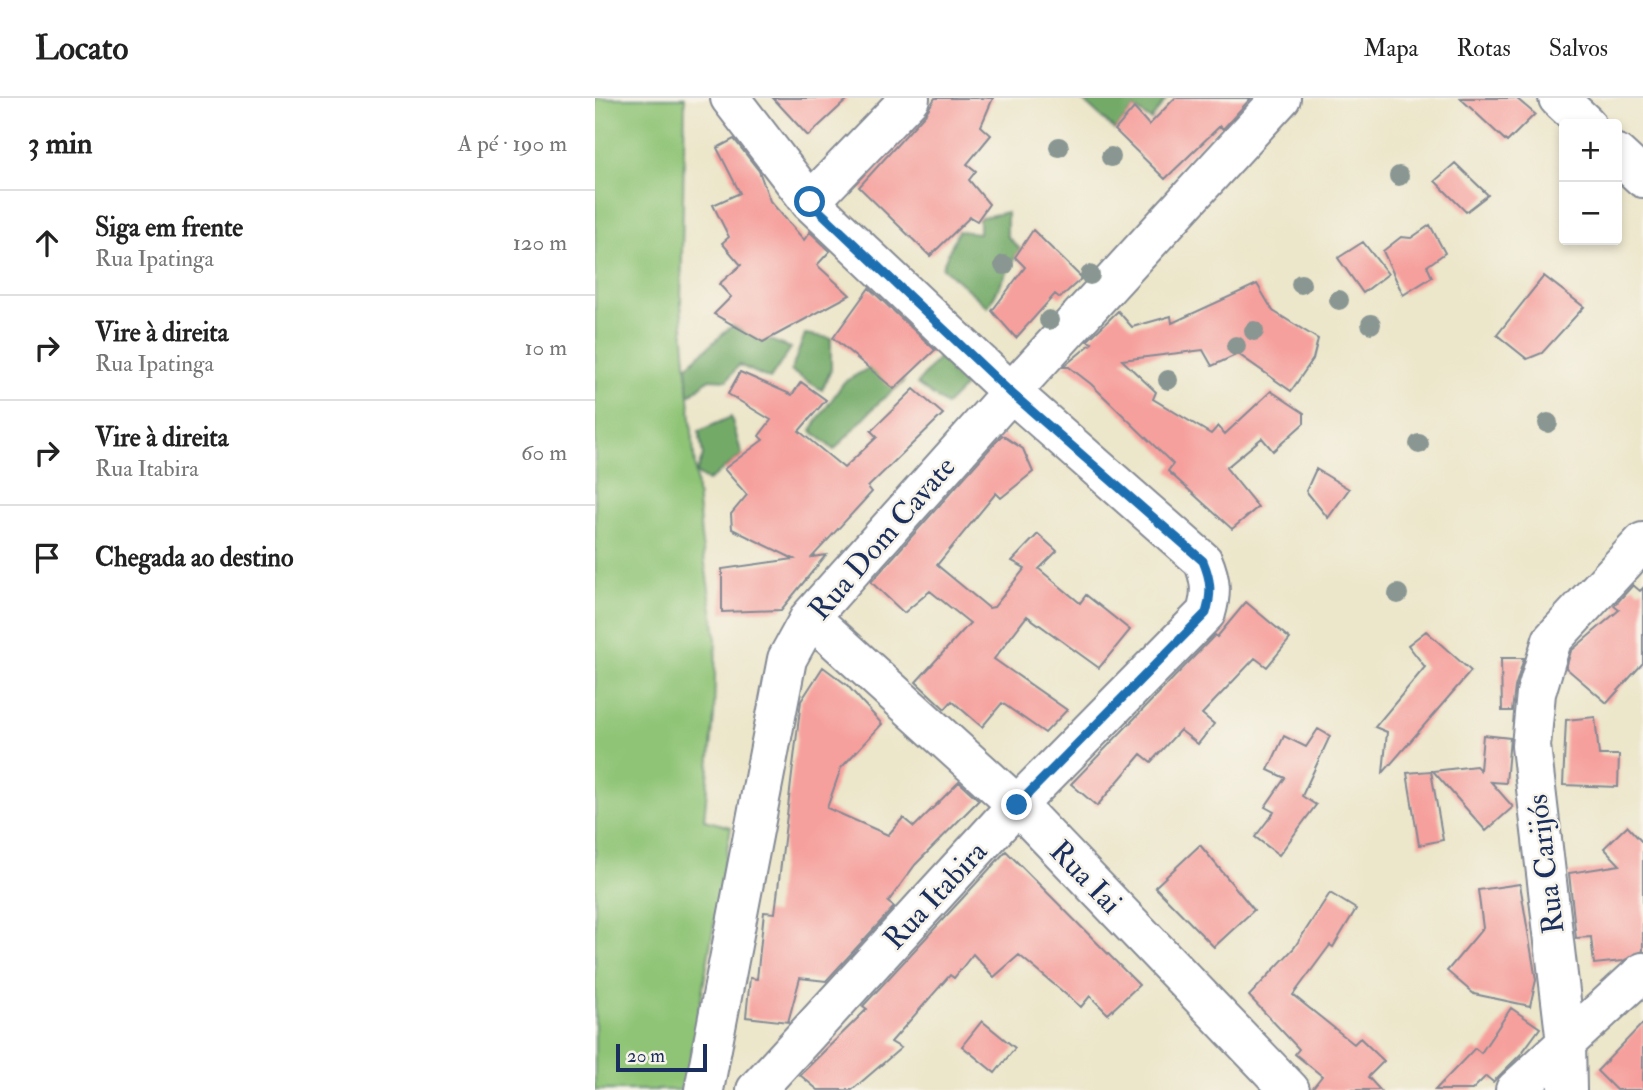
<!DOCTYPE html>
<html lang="pt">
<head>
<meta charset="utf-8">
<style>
  body { margin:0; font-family:"IM FELL Double Pica",serif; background:#f6f6f6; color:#222 }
  .controls { position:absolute; right:21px; top:21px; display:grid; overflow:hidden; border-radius:7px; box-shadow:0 4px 10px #0003 }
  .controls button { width:63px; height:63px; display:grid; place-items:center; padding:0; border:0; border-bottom:2px solid #e0e0e0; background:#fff; color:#222; font:35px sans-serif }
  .scale { position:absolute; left:21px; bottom:18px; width:91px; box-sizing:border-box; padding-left:7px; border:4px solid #1b2f5e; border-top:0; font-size:19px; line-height:24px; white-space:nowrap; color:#1b2f5e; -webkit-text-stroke:5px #f7f3e8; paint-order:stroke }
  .stop { position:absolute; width:21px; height:21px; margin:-16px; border:5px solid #1f6fb2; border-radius:50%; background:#fff }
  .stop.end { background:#1f6fb2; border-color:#fff; box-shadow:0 2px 7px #0008 }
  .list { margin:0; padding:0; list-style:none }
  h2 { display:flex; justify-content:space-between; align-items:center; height:91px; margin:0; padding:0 28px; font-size:30px }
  h2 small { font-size:23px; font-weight:400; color:#767676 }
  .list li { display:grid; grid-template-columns:46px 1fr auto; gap:21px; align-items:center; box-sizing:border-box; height:105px; padding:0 28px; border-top:2px solid #e0e0e0 }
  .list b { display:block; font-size:26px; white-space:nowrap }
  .list p { margin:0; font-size:23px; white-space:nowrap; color:#767676 }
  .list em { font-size:23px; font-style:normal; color:#767676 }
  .icon { flex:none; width:38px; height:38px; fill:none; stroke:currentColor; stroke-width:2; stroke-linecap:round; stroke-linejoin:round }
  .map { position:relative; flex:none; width:1048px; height:992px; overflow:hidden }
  header { display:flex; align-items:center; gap:42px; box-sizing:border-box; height:98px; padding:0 35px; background:#fff; border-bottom:2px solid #e0e0e0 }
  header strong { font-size:33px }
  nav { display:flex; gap:38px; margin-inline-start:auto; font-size:24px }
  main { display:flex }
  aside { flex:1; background:#fff }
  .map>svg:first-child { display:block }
  .green { fill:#8fc476; stroke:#557a6a; stroke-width:2 }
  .forest { fill:#73aa67; stroke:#476c62; stroke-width:2 }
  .building { fill:#f6a09d }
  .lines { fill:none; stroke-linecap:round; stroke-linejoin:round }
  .minor-casing { stroke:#848a94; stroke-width:42 }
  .minor { stroke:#fff; stroke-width:38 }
  .tree { fill:#899692 }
  .route { stroke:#1f6fb2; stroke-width:9 }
  .labels { text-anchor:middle; stroke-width:5; stroke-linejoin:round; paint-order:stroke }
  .street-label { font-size:30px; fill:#1b2f5e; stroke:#f7f3e8 }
</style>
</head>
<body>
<header>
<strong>Locato</strong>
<nav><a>Mapa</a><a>Rotas</a><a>Salvos</a></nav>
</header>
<main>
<aside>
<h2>3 min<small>A pé · 190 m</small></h2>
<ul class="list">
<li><svg class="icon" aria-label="ahead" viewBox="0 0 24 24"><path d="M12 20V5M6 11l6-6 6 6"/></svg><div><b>Siga em frente</b><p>Rua Ipatinga</p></div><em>120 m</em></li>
<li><svg class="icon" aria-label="right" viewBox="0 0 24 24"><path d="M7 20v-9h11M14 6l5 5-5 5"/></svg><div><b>Vire à direita</b><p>Rua Ipatinga</p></div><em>10 m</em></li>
<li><svg class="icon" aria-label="right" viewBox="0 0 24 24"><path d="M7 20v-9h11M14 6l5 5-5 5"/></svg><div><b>Vire à direita</b><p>Rua Itabira</p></div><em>60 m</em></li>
<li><svg class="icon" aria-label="arrive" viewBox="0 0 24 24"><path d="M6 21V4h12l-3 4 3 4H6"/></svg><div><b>Chegada ao destino</b></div></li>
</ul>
</aside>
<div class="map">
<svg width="1048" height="992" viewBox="0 0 1048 992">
  <rect width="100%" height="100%" fill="#f7f3e8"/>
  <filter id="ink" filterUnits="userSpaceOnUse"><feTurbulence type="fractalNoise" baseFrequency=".0143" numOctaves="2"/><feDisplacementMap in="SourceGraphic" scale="14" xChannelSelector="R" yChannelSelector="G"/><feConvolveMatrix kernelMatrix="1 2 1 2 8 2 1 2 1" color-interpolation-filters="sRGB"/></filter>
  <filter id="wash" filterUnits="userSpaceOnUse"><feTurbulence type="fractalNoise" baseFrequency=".00686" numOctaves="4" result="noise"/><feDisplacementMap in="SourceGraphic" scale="28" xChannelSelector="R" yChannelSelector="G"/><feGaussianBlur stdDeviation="1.57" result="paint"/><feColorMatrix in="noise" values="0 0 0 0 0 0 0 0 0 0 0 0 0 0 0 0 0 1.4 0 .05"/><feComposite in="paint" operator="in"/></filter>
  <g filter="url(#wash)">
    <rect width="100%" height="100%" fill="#ece6ca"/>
    <path class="green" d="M0,0H90L86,205L106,439L121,538L119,618L109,722L136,729L90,992H0Z"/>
    <path class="forest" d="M485,0H572L556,22L539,10L520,32Z
      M412,114V138L425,151L393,209L347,169L363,133L384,135V120Z
      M137,228L196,250L175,281L144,267L132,282L114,281L94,298L92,268Z
      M210,236L236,240V272L227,292L196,273Z
      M315,254L308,285L285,303L239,352L216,332L249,284L274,270Z
      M344,259L375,283L351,307L322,286Z
      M136,319L147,357L113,383L101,375L108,358L104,333Z"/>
    <g id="blocks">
      <path class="building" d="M178,0H254L213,38Z
        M340,0H398L386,28L396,37L372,66L381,73L374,82L394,106L382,123L375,119L335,158L264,89L331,15Z
        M580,0H656L628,31L625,28L570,81L520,32L539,10L554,27Z
        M865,0H921L940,16L912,44Z
        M139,41L164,73L175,103L209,142L215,134L235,153L222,167L255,197L168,244L119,216L136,199L124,186L146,167L127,145L134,139L118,107L145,95L122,50Z
        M860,65L893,97L871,114L840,83Z
        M835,127L850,155L832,168L837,179L808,197L788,153L806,139L816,140Z
        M438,132L487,180L465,200L460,196L421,240L397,213L430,169L420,159Z
        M768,144L793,176L768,195L743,160Z
        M949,178L989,209L947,255L932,261L902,237Z
        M662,186L678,213L723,241L718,261L696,293L643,256L617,268L608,252L527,262L561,294L558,301L616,336L623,328L630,336L676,293L709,315V325L678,353L667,340L631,370L663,409L637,431L573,373L578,366L496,286L474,269H468L497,245L492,243L523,213L537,229L576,218L577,225Z
        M274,190L340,252L299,291L238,240Z
        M145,274L197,297L206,284L231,302L204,333L249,370L282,339L276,333L319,291L348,316L273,389L277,394L217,459L231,457L186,512L127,514V471L199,461L137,431L136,416L152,397L129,371L168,342L164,338L176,322L133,296Z
        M407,337L428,351L438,374L406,400L401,395L342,467L394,510L399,509L430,470L417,463L443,436L462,453L444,471L485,505L491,497L535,532L504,570L432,518L399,561L472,612L450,635L407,605L387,629L357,603L350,611L321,584L375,525L335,493L309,515L276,484Z
        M721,371L754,391L733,420L711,393Z
        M1038,487L1045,493L1048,490V565L1012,605L971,570L976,553L1024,512L1019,508Z
        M651,504L695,541L672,569L660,560L607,616L619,626L603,646L585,632L556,664L546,656L502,708L476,686L620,537L622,539Z
        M831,533L876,573L788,675L792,634L780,629L830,569L813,547Z
        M906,560H929L920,589L917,613H907Z
        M228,569L252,587L287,626L246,670L232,710L293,737L308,720L319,729L364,684L384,702L320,767L293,804L299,809L231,883L205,880L193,924L151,919L155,880L162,881L169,814L180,815L206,603Z
        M1000,619L1004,657H1024L1023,689L968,687L971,622Z
        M723,631L735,638L707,698L721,707L684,757L660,739L679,714L670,709L690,680L673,672L689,638L711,649Z
        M888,637L915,640L911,685L896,684L918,709L891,733L838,673L881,668L885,672Z
        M836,673L848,742L824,747L812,675Z
        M1032,728L1048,745V853L1028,863L999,866L996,839L981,840L974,775L1025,767L1009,750Z
        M605,747L659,812L619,849L560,789Z
        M411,753L544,887L513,916L495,898L486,909L424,857L399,879L378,856L359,880L355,877L296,944L306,950L257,992H223L205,977L272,911L268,908Z
        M925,786L941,882L935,908L879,896L852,873L888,830L883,792Z
        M735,795L761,811L738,849L735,847L698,897L759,946L765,940L789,963L773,979L785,992H716L727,978L700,956L704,951L654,898L699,850Z
        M916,910L945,930L926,956L898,984L891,978L877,992H840L880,950L886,955Z
        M387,923L420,950L400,975L367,948Z
        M1048,925V992H1021L1002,973Z"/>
    </g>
  </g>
  <g filter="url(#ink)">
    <use href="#blocks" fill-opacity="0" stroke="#848a94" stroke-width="2"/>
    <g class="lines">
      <defs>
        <path id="minor" d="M135,0L215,104L416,294L608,463C616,482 617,495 611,515L422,707L161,992
          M963,0L991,26
          M1022,56L1048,80
          M215,104L315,0
          M215,519L422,707L695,992
          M109,992L192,561L215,519L416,294L686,0
          M920,992L1048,874
          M972,992L971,945L936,648L941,595L957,542L1048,444"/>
      </defs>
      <use href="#minor" class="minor-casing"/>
      <use href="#minor" class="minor"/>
    </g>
    <g class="tree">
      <circle cx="464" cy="49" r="10"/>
      <circle cx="516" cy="59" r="10"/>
      <circle cx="804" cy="78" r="10"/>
      <circle cx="409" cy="167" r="10"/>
      <circle cx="495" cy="177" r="10"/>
      <circle cx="706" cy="186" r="10"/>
      <circle cx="744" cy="202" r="10"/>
      <circle cx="454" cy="222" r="10"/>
      <circle cx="776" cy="226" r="10"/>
      <circle cx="659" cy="233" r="10"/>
      <circle cx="641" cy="248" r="10"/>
      <circle cx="573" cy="282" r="10"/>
      <circle cx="953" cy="325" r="10"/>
      <circle cx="824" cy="346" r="10"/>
      <circle cx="803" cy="496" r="10"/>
    </g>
  </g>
  <g class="lines" filter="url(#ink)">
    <path class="route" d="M215,104L415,294L608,463C616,482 617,495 611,515L422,707"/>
  </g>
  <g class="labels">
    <g class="street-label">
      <text transform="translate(287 440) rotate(-49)" y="10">Rua Dom Cavate</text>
      <text transform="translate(950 766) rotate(-97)" y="10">Rua Carijós</text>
      <text transform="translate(491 779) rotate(46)" y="10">Rua Iai</text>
      <text transform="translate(340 797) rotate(-47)" y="10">Rua Itabira</text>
    </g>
  </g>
</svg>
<div class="controls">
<button>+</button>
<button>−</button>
</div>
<div class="scale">20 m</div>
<div class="stop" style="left:215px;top:104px"></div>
<div class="stop end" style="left:422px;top:707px"></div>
</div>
</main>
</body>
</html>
